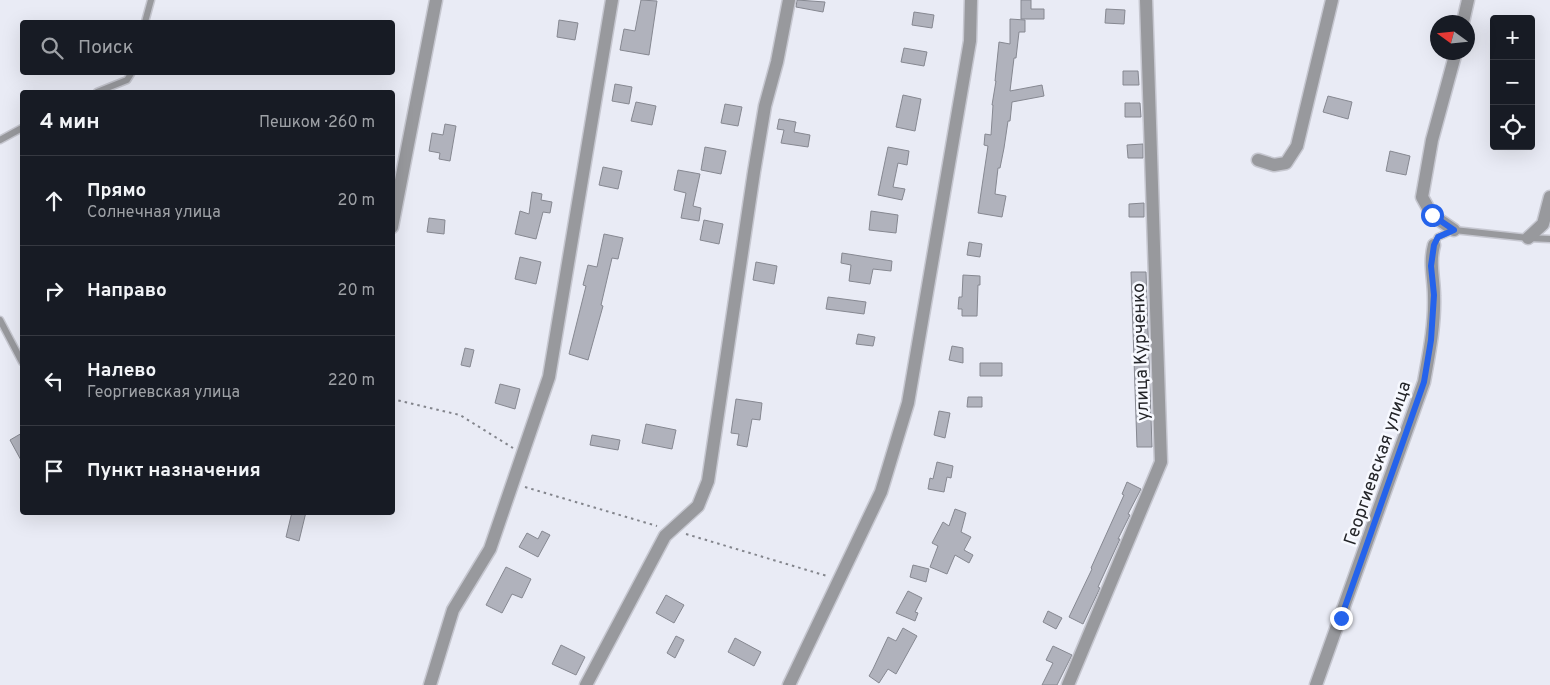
<!DOCTYPE html>
<html lang="ru">
<head>
<meta charset="utf-8">
<style>
  body { margin:0; font-family:Overpass,sans-serif; background:#20242c; color:#f1f3f6 }
  .controls { position:absolute; right:15px; top:15px; display:grid; overflow:hidden; border-radius:5px; box-shadow:0 5px 20px #0002 }
  .controls button { width:45px; height:45px; display:grid; place-items:center; padding:0; border:0; border-bottom:1px solid #363941; background:#171b24; color:#f1f3f6; font:25px sans-serif }
  .compass { position:absolute; left:1430px; top:15px; width:45px; height:45px; border-radius:50%; background:#171b24; box-shadow:0 5px 20px #0002; rotate:285deg }
  .stop { position:absolute; width:15px; height:15px; margin:-11px; border:4px solid #2563eb; border-radius:50%; background:#fff }
  .stop.end { background:#2563eb; border-color:#fff; box-shadow:0 1px 5px #0008 }
  .list { margin:0; padding:0; list-style:none }
  h2 { display:flex; justify-content:space-between; align-items:center; height:65px; margin:0; padding:0 20px; font-size:21px }
  h2 small { font-size:16px; font-weight:400; color:#9ea1a6 }
  .list li { display:grid; grid-template-columns:32px 1fr auto; gap:15px; align-items:center; box-sizing:border-box; height:90px; padding:0 20px; border-top:1px solid #363941 }
  .list b { display:block; font-size:19px; white-space:nowrap }
  .list p { margin:0; font-size:16px; white-space:nowrap; color:#9ea1a6 }
  .list em { font-size:16px; font-style:normal; color:#9ea1a6 }
  .icon { flex:none; width:28px; height:28px; fill:none; stroke:currentColor; stroke-width:2; stroke-linecap:round; stroke-linejoin:round }
  .map { position:relative; flex:none; width:1550px; height:685px; overflow:hidden }
  .search { position:absolute; background:#171b24; box-shadow:0 5px 20px #0002; left:20px; top:20px; width:375px; height:55px; display:flex; align-items:center; gap:12px; box-sizing:border-box; padding:0 18px; border-radius:5px; color:#9ea1a6; font-size:19px }
  .panel { position:absolute; background:#171b24; box-shadow:0 5px 20px #0002; left:20px; top:90px; width:375px; height:425px; border-radius:5px }
  .map>svg:first-child { display:block }
  .building { fill:#b0b2bc; stroke:#868891 }
  .lines { fill:none; stroke-linecap:round; stroke-linejoin:round }
  .service-casing { stroke:#c6c7d0; stroke-width:9 }
  .minor-casing { stroke:#c6c7d0; stroke-width:15 }
  .path { stroke:#83858c; stroke-width:2; stroke-dasharray:2.5 4; stroke-linecap:butt }
  .service { stroke:#98999d; stroke-width:6 }
  .minor { stroke:#98999d; stroke-width:12 }
  .route { stroke:#2563eb; stroke-width:6 }
  .labels { text-anchor:middle; stroke-width:5; stroke-linejoin:round; paint-order:stroke }
  .street-label { font-size:18px; fill:#242529; stroke:#f7f9ff }
</style>
</head>
<body>
<div class="map">
<svg width="1550" height="685" viewBox="0 0 1550 685">
  <rect width="100%" height="100%" fill="#e9ebf5"/>
  <path class="building" d="M641,0L657,1L649,55L620,50L624,29L635,31Z
    M797,0L825,2L823,12L796,7Z
    M1021,0H1031V9H1044V19H1021Z
    M1106,9L1125,10L1124,24L1105,23Z
    M914,12L934,15L932,28L912,25Z
    M1010,19L1025,20V32H1019L1016,58H1014L1010,91L1042,85L1044,96L1012,102L1010,121H1008L1004,148L1000,168H998L995,194L1006,196L1002,217L978,213L988,146L984,145L985,134L991,135L993,105H992L996,81H995L999,42L1010,44Z
    M559,20L578,23L575,40L557,37Z
    M904,48L927,52L924,66L901,62Z
    M1123,71H1138L1139,85H1123Z
    M615,84L632,87L629,104L612,101Z
    M903,95L921,99L915,131L896,127Z
    M1328,96L1352,102L1348,119L1323,112Z
    M636,102L656,106L652,125L631,121Z
    M1125,103H1140L1141,117H1125Z
    M725,104L742,107L738,126L721,123Z
    M779,119L796,122L794,132L810,135L808,147L781,143L784,130L777,129Z
    M445,124L456,126L450,161L439,159L440,153L429,151L432,133L443,135Z
    M1143,144V158H1128L1127,145Z
    M705,147L726,151L721,174L701,170Z
    M888,147L909,151L907,165L898,163L893,187L905,189L902,200L878,195Z
    M1390,151L1410,156L1406,175L1386,171Z
    M603,167L622,171L618,189L599,185Z
    M678,170L700,174L693,206L701,208L699,221L681,218L686,193L674,190Z
    M532,192L542,194L541,200L552,202L550,213L543,212L536,239L515,234L520,211L529,214Z
    M1144,203V217H1129V204Z
    M871,211L898,215L896,233L869,230Z
    M429,218L445,220L444,234L427,232Z
    M704,220L723,224L719,244L700,240Z
    M604,234L623,238L618,259L612,258L601,305L603,306L588,360L569,354L586,286L583,285L588,265L597,267Z
    M969,242L982,244L980,257L967,255Z
    M842,253L892,261L891,271L873,269L870,284L849,281L851,265L841,263Z
    M520,257L541,262L536,284L515,279Z
    M756,262L777,266L774,284L753,280Z
    M1131,272H1146L1152,447H1137Z
    M963,275L980,276V285H978L977,316H962V309H958L959,297H962Z
    M828,297L866,302L864,314L826,309Z
    M858,334L875,337L873,346L856,344Z
    M952,346L963,348V363L949,360Z
    M465,348L474,350L470,367L461,365Z
    M980,363H1002V376H980Z
    M500,384L520,389L515,409L495,403Z
    M968,397H982V407H967Z
    M736,399L762,403L760,420L752,419L747,447L737,445L739,434L731,433Z
    M939,411L950,413L945,438L934,435Z
    M646,424L676,430L672,449L642,443Z
    M22,433V462L10,440Z
    M592,435L620,440L618,450L590,445Z
    M937,462L953,466L951,478L947,477L944,492L928,489L930,478L933,479Z
    M1127,482L1141,489L1128,514L1130,515L1118,539H1120L1098,587L1100,588L1083,624L1069,617L1092,569L1091,568L1124,495L1122,494Z
    M955,509L966,513L961,532L971,537L964,550L973,555L969,563L955,555L947,574L930,567L938,546L932,543L943,522L949,526Z
    M292,512H306L299,541L286,537Z
    M542,531L550,535L538,557L519,547L527,533L538,539Z
    M913,565L929,569L926,582L910,577Z
    M506,567L531,579L522,598L512,594L502,613L486,605Z
    M908,591L922,598L915,612L918,613L915,621L896,613Z
    M666,595L684,605L674,623L656,613Z
    M1048,611L1062,618L1056,629L1043,622Z
    M903,628L917,636L896,674L888,669L879,683L869,676L873,669L888,637L896,641Z
    M676,636L684,640L675,658L667,653Z
    M735,638L761,652L754,666L728,652Z
    M561,645L585,657L576,675L552,664Z
    M1053,646L1072,655L1057,685H1042L1053,663L1046,660Z"/>
  <g class="lines">
    <defs>
      <path id="service" d="M145,22L151,0
        M97,92L127,80L132,72
        M0,140L22,128
        M1434,245L1438,237L1454,230L1528,238L1550,239
        M0,320L22,362"/>
      <path id="minor" d="M1463,22L1468,0
        M1258,160L1274,165L1286,163L1297,146L1332,0
        M392,227L436,0
        M1454,230L1432,215L1422,197L1432,140L1456,52
        M1528,238L1543,224L1550,197
        M430,685L453,610L490,549L549,377L612,0
        M586,685L665,536L698,506L708,481L754,172L765,106L777,62L789,0
        M789,685L881,492L908,403L970,41L971,0
        M1068,685L1161,462L1146,0
        M1316,685L1424,382C1429,354 1435,325 1434,296C1434,278 1429,264 1434,245"/>
    </defs>
    <use href="#service" class="service-casing"/>
    <use href="#minor" class="minor-casing"/>
    <path class="path" d="M392,399L460,415L513,448
      M525,487L657,526
      M686,534L827,576"/>
    <use href="#service" class="service"/>
    <use href="#minor" class="minor"/>
  </g>
  <g class="lines">
    <path class="route" d="M1341,618L1424,382L1431,340L1434,295L1431,266L1434,245L1438,237L1454,230L1432,215"/>
  </g>
  <g class="labels">
    <g class="street-label">
      <text transform="translate(1140 352) rotate(-92)" y="6">улица Курченко</text>
      <text transform="translate(1377 463) rotate(-71)" y="6">Георгиевская улица</text>
    </g>
  </g>
</svg>
<div class="controls">
<button>+</button>
<button>−</button>
<button><svg class="icon" aria-label="locate" viewBox="0 0 24 24"><circle cx="12" cy="12" r="6"/><path d="M12 2v4M12 18v4M2 12h4M18 12h4"/></svg></button>
</div>
<svg class="compass" viewBox="-18 -18 36 36"><path d="M0-13l5 13h-10z" fill="#e53935"/><path d="M0 13l5-13h-10z" fill="#9ea1a6"/></svg>
<div class="stop" style="left:1432px;top:215px"></div>
<div class="stop end" style="left:1341px;top:618px"></div>
<div class="search"><svg class="icon" aria-label="search" viewBox="0 0 24 24"><circle cx="10" cy="10" r="6"/><path d="M15 15l6 6"/></svg>Поиск</div>
<section class="panel">
<h2>4 мин<small>Пешком · 260 m</small></h2>
<ul class="list">
<li><svg class="icon" aria-label="ahead" viewBox="0 0 24 24"><path d="M12 20V5M6 11l6-6 6 6"/></svg><div><b>Прямо</b><p>Солнечная улица</p></div><em>20 m</em></li>
<li><svg class="icon" aria-label="right" viewBox="0 0 24 24"><path d="M7 20v-9h11M14 6l5 5-5 5"/></svg><div><b>Направо</b></div><em>20 m</em></li>
<li><svg class="icon" aria-label="left" viewBox="0 0 24 24"><path d="M17 20v-9H6M10 6l-5 5 5 5"/></svg><div><b>Налево</b><p>Георгиевская улица</p></div><em>220 m</em></li>
<li><svg class="icon" aria-label="arrive" viewBox="0 0 24 24"><path d="M6 21V4h12l-3 4 3 4H6"/></svg><div><b>Пункт назначения</b></div></li>
</ul>
</section>
</div>
</body>
</html>
